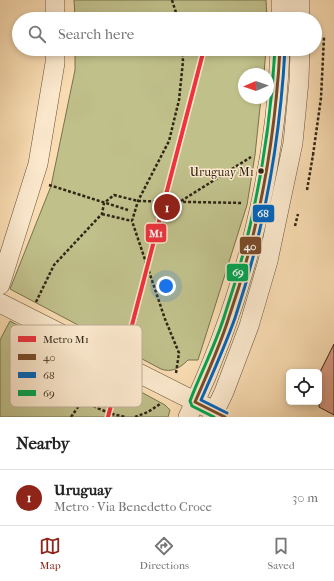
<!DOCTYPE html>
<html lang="en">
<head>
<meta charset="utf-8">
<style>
  body { margin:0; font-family:"IM FELL French Canon",serif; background:#f6f6f6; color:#222 }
  .controls { position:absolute; right:12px; bottom:12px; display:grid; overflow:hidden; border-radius:6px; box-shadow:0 2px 6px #0003 }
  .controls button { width:36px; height:36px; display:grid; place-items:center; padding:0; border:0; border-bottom:1px solid #e0e0e0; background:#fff; color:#222; font:20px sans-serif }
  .compass { position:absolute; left:238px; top:68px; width:36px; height:36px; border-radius:50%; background:#fff; box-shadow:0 2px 6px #0003; rotate:268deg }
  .you { position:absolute; left:166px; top:286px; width:14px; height:14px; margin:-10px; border:3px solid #fff; border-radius:50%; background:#1a73e8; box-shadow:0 0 0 6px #1a73e833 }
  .badge { display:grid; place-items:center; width:26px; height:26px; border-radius:50%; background:#8f2418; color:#fff; font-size:13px; font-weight:700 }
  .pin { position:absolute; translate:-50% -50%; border:2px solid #fff; box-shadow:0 1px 4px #0006 }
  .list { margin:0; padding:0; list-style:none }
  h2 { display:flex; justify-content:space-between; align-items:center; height:52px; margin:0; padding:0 16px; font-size:17px }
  h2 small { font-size:13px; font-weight:400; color:#767676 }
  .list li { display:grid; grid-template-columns:26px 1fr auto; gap:12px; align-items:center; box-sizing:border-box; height:56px; padding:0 16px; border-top:1px solid #e0e0e0 }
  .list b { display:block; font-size:15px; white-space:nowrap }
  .list p { margin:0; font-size:13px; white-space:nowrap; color:#767676 }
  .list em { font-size:13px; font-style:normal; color:#767676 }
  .icon { flex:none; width:22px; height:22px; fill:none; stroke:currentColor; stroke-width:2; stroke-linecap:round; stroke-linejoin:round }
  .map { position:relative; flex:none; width:334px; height:417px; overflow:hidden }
  .search { position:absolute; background:#fff; box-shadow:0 2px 6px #0003; left:12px; right:12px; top:12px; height:44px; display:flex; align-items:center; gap:10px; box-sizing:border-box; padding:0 14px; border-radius:22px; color:#767676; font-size:15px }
  .sheet { height:108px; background:#fff }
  nav { display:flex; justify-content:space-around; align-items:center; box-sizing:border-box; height:56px; border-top:1px solid #e0e0e0; background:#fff; font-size:11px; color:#767676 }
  nav a { display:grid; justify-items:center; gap:2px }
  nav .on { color:#8f2418 }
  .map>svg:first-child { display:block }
  .green { fill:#c0c08b; stroke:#787250 }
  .building { fill:#db9b83; stroke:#312516 }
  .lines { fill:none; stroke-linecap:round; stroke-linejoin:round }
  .minor-casing { stroke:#63533d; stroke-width:20 }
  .path { stroke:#312516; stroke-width:2.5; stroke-dasharray:3 2; stroke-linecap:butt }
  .minor { stroke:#fce9ce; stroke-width:19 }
  .bus-1-casing { stroke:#fce9ce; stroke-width:6 }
  .bus-2-casing { stroke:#fce9ce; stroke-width:6 }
  .bus-3-casing { stroke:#fce9ce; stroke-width:6 }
  .bus-1 { stroke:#7a4b2a; stroke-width:3 }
  .bus-2 { stroke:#0065bd; stroke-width:3 }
  .bus-3 { stroke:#00a651; stroke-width:3 }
  .metro-1-casing { stroke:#fce9ce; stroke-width:7 }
  .metro-1 { stroke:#ee333e; stroke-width:4 }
  .bus-dot { fill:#312516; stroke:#fce9ce; stroke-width:1.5 }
  .labels { text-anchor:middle; stroke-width:3; stroke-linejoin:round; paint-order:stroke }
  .bus-label { font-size:12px; fill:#312516; stroke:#fce9ce; text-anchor:end }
  .key { fill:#fce9ce; stroke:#bfae97; stroke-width:1 }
  .key-label { font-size:11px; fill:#312516 }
  .line-badge { stroke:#fce9ce; stroke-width:1.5 }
  .badge-label { font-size:11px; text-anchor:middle; font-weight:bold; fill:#fff }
</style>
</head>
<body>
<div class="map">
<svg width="334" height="417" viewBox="0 0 334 417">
  <rect width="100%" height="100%" fill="#faddb3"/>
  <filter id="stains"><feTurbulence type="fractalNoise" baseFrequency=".005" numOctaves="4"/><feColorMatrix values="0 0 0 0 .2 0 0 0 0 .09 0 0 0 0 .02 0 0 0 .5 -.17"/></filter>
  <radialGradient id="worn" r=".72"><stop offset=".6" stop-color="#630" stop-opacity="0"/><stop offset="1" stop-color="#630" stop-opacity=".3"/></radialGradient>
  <path class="green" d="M74,0H266L267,19H75Z
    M75,49H266L264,74H244V98H261L255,155L247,205L198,360H188C180,368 172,373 161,369L10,289L51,186L75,70Z
    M10,321L165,405L170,410L168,417H0V340Z"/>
  <path class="building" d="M334,344V415L319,407V374Z"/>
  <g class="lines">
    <defs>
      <path id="minor" d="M55,0V19
        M281,0V19
        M300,0V19
        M0,285L38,164L55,63V49
        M0,303L206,407
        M188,417C242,304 276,174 280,49
        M212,417L224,392L249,326L268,261L293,143L299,81L300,49"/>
    </defs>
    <use href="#minor" class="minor-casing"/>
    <path class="path" d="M172,0L178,19
      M313,155L321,98L324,37
      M49,185L128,210
      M307,190L313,155H312
      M181,201L251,157
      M102,214L132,221
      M295,226L298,214
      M36,302L54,265L98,218L102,214L104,203L114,195L138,201L243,203
      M23,333C24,341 26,349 31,356C44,376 84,404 107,412C113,415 119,415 125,417
      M176,373L179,353L165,319L132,221L138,201L169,141L179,100L183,61L182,49
      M71,417L83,400
      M135,417L148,412L160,404"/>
    <use href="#minor" class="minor"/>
    <defs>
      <path id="bus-1" d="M225,417L195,402C207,374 220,346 229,317C259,231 275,140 280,49"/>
      <path id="bus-2" d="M227,413L201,400C213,373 225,346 235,318C264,231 280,141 285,49"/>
      <path id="bus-3" d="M214,417L192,406L190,401C201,372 216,344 225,314C254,228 270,139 275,49"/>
    </defs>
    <use href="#bus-1" class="bus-1-casing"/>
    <use href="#bus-2" class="bus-2-casing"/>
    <use href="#bus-3" class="bus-3-casing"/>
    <use href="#bus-1" class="bus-1"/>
    <use href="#bus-2" class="bus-2"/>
    <use href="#bus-3" class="bus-3"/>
    <defs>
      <path id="metro-1" d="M108,417L204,49"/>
    </defs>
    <use href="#metro-1" class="metro-1-casing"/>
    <use href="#metro-1" class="metro-1"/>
  </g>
  <circle class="bus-dot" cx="261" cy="171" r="3.5"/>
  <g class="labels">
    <g class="bus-label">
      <text x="254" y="176">Uruguay M1</text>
    </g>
  </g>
  <rect x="10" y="325" width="132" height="82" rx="6" class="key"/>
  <rect x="18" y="336" width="18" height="6" fill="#ee333e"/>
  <rect x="18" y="354" width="18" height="6" fill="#7a4b2a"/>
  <rect x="18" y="372" width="18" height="6" fill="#0065bd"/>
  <rect x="18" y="390" width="18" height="6" fill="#00a651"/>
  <g class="key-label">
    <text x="43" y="343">Metro M1</text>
    <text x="43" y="361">40</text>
    <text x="43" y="379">68</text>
    <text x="43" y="397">69</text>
  </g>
  <g class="line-badge">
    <rect x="252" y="204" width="23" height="19" rx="4" fill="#0065bd"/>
    <rect x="145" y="223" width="22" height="20" rx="4" fill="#ee333e"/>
    <rect x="239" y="236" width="23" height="19" rx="4" fill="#7a4b2a"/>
    <rect x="226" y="263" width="23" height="19" rx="4" fill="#00a651"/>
  </g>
  <g class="badge-label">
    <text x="263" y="217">68</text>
    <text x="156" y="237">M1</text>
    <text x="250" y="250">40</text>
    <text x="238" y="276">69</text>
  </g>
  <rect width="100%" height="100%" filter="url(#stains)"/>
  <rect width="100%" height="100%" fill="url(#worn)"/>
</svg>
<div class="controls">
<button><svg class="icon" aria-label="locate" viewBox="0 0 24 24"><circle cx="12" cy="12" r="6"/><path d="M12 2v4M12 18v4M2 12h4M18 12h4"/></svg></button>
</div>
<svg class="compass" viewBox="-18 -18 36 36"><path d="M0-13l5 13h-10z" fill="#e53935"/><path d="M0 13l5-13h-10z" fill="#767676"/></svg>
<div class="you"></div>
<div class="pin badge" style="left:167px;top:207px">1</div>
<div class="search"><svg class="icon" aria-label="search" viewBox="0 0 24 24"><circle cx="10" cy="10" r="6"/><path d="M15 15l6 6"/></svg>Search here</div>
</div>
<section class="sheet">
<h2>Nearby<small></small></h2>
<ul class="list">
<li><span class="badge">1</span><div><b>Uruguay</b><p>Metro · Via Benedetto Croce</p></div><em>30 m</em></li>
</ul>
</section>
<nav>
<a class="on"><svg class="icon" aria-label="map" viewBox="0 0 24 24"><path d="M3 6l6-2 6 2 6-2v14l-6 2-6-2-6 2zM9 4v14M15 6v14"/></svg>Map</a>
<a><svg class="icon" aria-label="directions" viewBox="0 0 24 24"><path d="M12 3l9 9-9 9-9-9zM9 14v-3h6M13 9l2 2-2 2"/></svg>Directions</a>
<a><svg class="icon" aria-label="saved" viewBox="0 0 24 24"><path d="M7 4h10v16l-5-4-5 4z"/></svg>Saved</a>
</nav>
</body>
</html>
